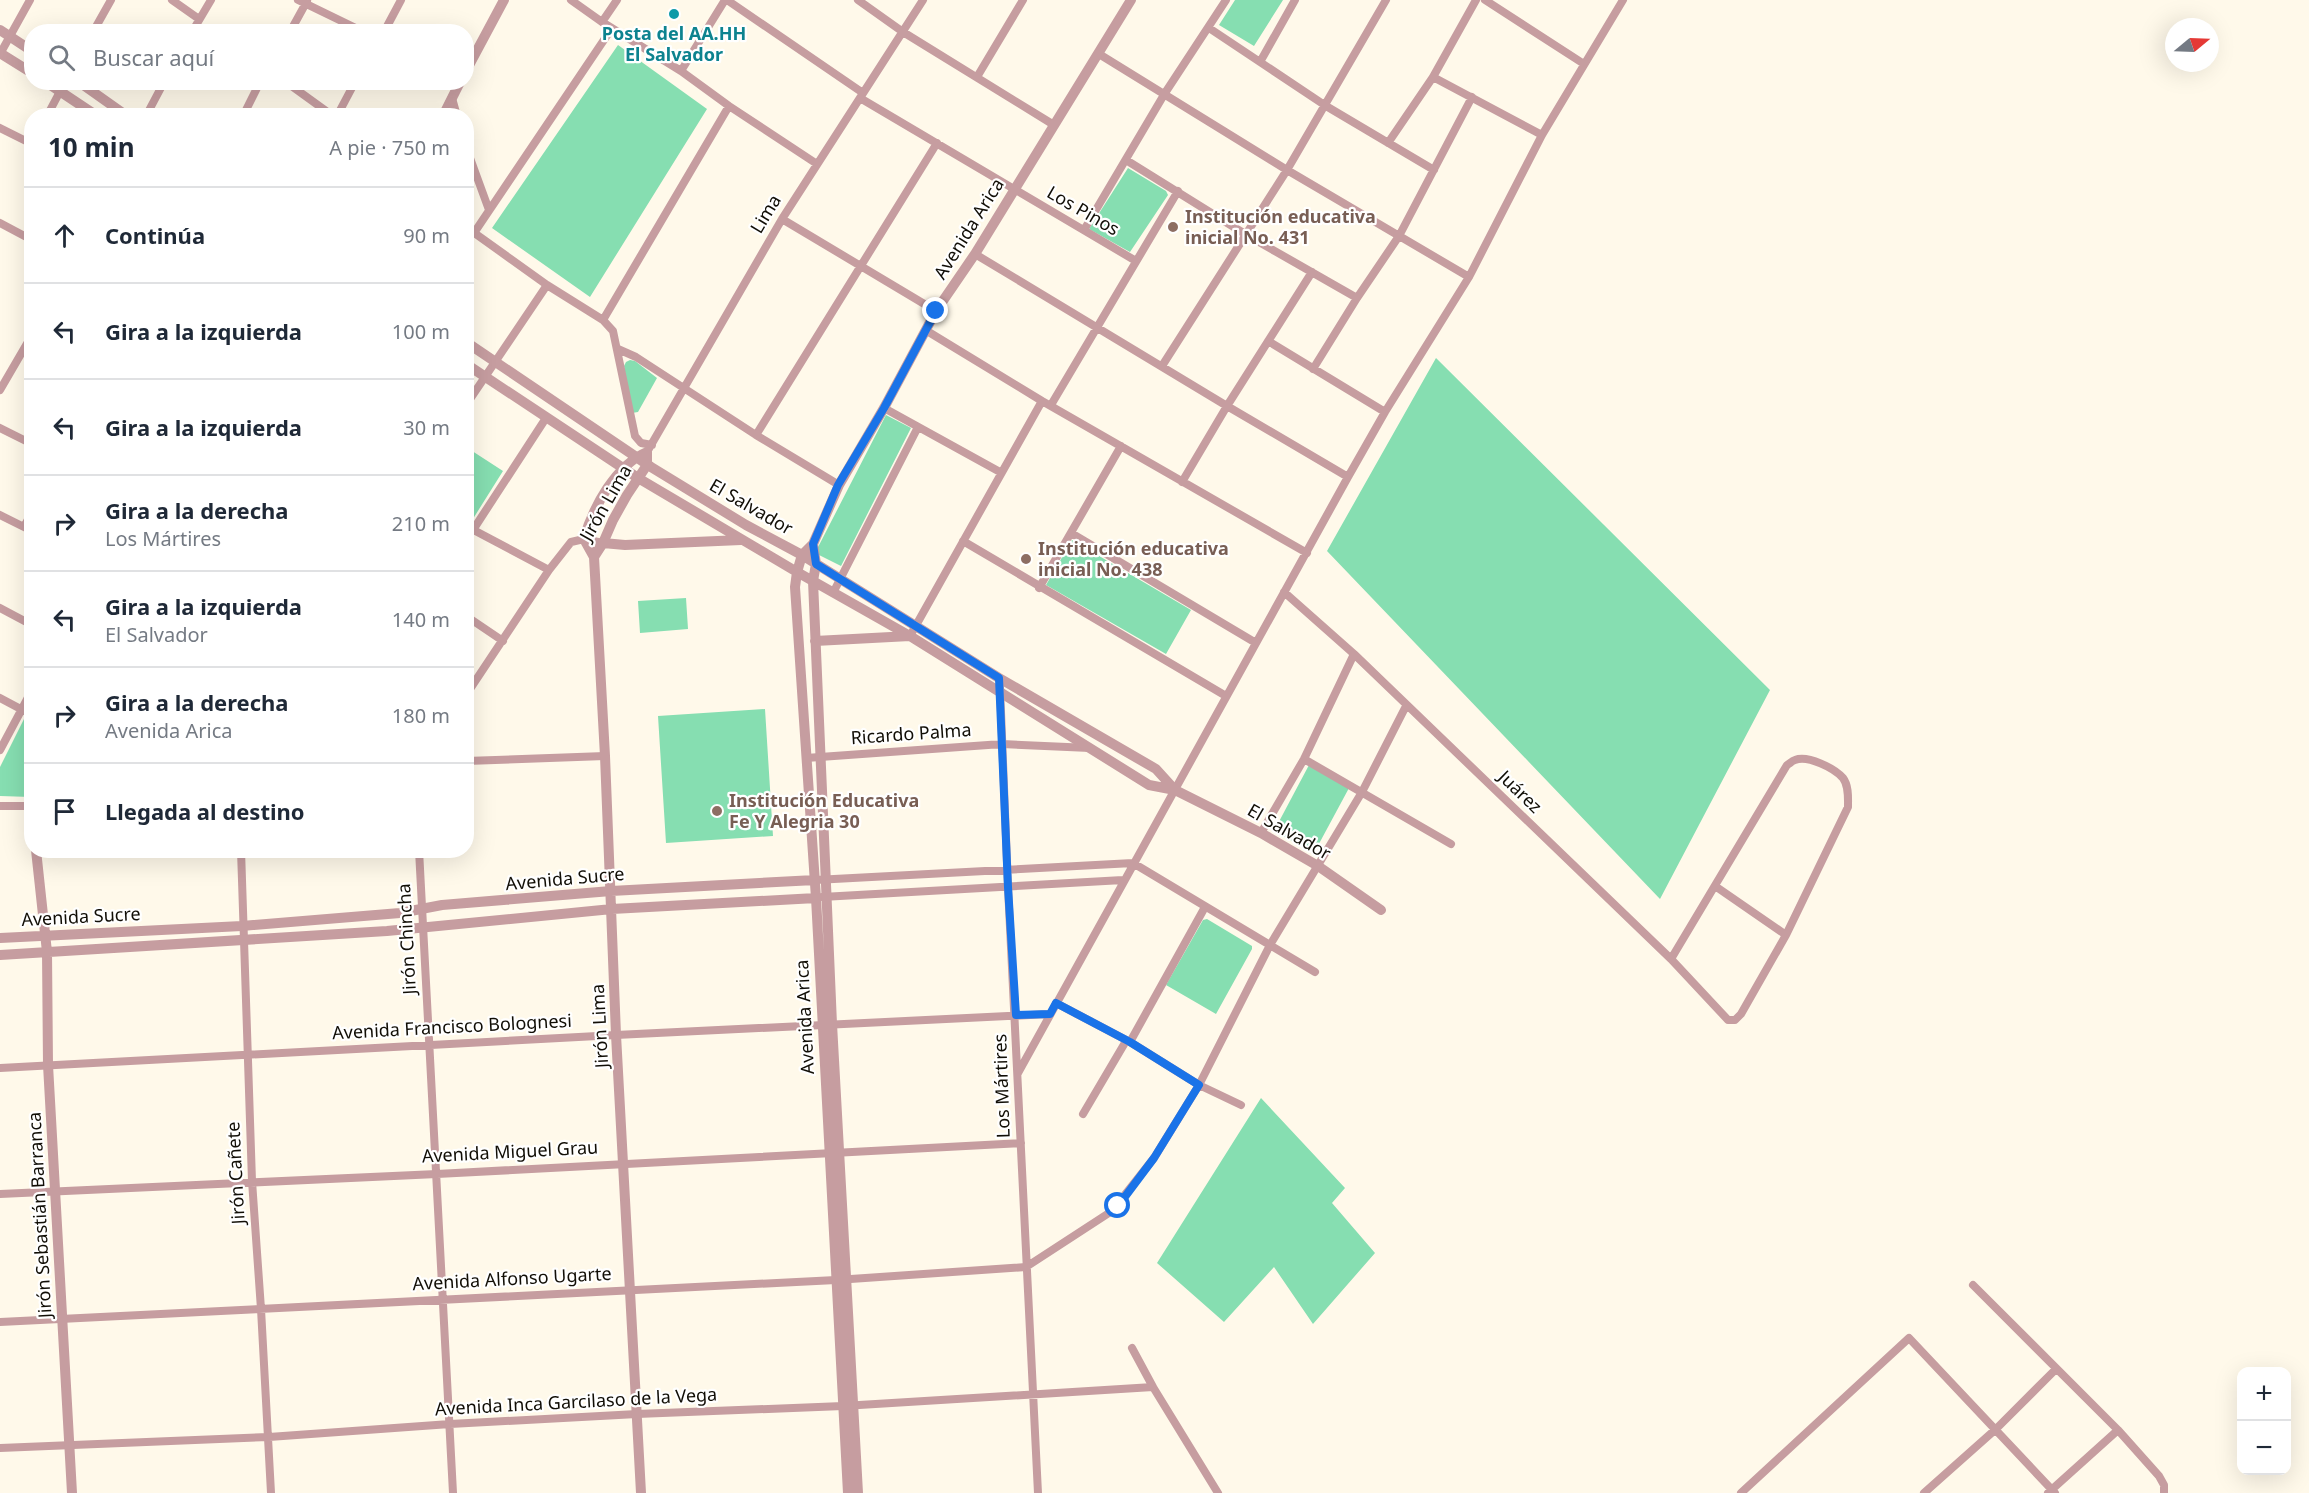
<!DOCTYPE html>
<html lang="es">
<head>
<meta charset="utf-8">
<style>
  body { margin:0; font-family:"Noto Sans",sans-serif; background:#f2f2f3; color:#1f2937 }
  .controls { position:absolute; right:18px; bottom:18px; display:grid; overflow:hidden; border-radius:12px; box-shadow:0 6px 24px #0002 }
  .controls button { width:54px; height:54px; display:grid; place-items:center; padding:0; border:0; border-bottom:2px solid #e0e1e3; background:#fff; color:#1f2937; font:30px sans-serif }
  .compass { position:absolute; left:2165px; top:18px; width:54px; height:54px; border-radius:50%; background:#fff; box-shadow:0 6px 24px #0002; rotate:71deg }
  .stop { position:absolute; width:18px; height:18px; margin:-14px; border:4px solid #1a73e8; border-radius:50%; background:#fff }
  .stop.end { background:#1a73e8; border-color:#fff; box-shadow:0 2px 6px #0008 }
  .list { margin:0; padding:0; list-style:none }
  h2 { display:flex; justify-content:space-between; align-items:center; height:78px; margin:0; padding:0 24px; font-size:26px }
  h2 small { font-size:20px; font-weight:400; color:#747a83 }
  .list li { display:grid; grid-template-columns:39px 1fr auto; gap:18px; align-items:center; box-sizing:border-box; height:96px; padding:0 24px; border-top:2px solid #e0e1e3 }
  .list b { display:block; font-size:22px; white-space:nowrap }
  .list p { margin:0; font-size:20px; white-space:nowrap; color:#747a83 }
  .list em { font-size:20px; font-style:normal; color:#747a83 }
  .icon { flex:none; width:33px; height:33px; fill:none; stroke:currentColor; stroke-width:2; stroke-linecap:round; stroke-linejoin:round }
  .map { position:relative; flex:none; width:2309px; height:1493px; overflow:hidden }
  .search { position:absolute; background:#fff; box-shadow:0 6px 24px #0002; left:24px; top:24px; width:450px; height:66px; display:flex; align-items:center; gap:15px; box-sizing:border-box; padding:0 21px; border-radius:24px; color:#747a83; font-size:22px }
  .panel { position:absolute; background:#fff; box-shadow:0 6px 24px #0002; left:24px; top:108px; width:450px; height:750px; border-radius:24px }
  .map>svg:first-child { display:block }
  .green { fill:#86deb1 }
  .lines { fill:none; stroke-linecap:round; stroke-linejoin:round }
  .minor { stroke:#c69da0; stroke-width:8 }
  .tertiary { stroke:#c69da0; stroke-width:10 }
  .route { stroke:#1a73e8; stroke-width:8 }
  .culture-dot { fill:#0f9aa8; stroke:#fff; stroke-width:2 }
  .education-dot { fill:#8d6e63; stroke:#fff; stroke-width:2 }
  .labels { text-anchor:middle; stroke-width:4.5; stroke-linejoin:round; paint-order:stroke }
  .culture-label { font-size:18px; font-weight:bold; fill:#0d838f; stroke:#fff }
  .street-label { font-size:18px; fill:#110e06; stroke:#fff }
  .education-label { font-size:18px; font-weight:bold; fill:#785e54; stroke:#fff; text-anchor:start }
</style>
</head>
<body>
<div class="map">
<svg width="2309" height="1493" viewBox="0 0 2309 1493">
  <rect width="100%" height="100%" fill="#fff9ea"/>
  <path class="green" d="M1235,0H1283L1254,46L1219,25Z
    M618,45L707,109L590,297L492,228Z
    M1128,168L1166,191L1168,195L1130,252L1089,229Z
    M1436,358L1770,690L1660,899L1327,551Z
    M630,360L635,361L657,378L638,412L632,413L624,366L626,362Z
    M886,415L911,428L841,566L815,553Z
    M466,447L503,471L471,522L467,519Z
    M1072,540L1191,610L1166,654L1046,585Z
    M686,598L688,629L640,633L638,601Z
    M765,709L773,836L666,843L658,716Z
    M24,719L31,723V797L0,796V767Z
    M1309,765L1349,788L1314,853L1274,831Z
    M1207,919L1252,946V949L1216,1014L1166,985L1203,920Z
    M1261,1098L1345,1188L1332,1203L1375,1253L1313,1324L1274,1267L1224,1322L1157,1263Z"/>
  <g class="lines">
    <path class="minor" d="M172,0L199,19
      M298,0L364,32
      M571,0L602,22L681,71L729,106L817,164
      M727,0L863,93
      M858,0L903,32L1054,125
      M1485,0L1584,64
      M602,22L617,0
      M1209,28L1326,106L1434,170
      M93,32L111,0
      M192,32L211,0
      M290,32L307,1
      M384,32L401,0
      M0,54L30,0
      M1099,54L1287,170L1469,277
      M1260,62L1295,0
      M681,71L725,0
      M977,77L1023,0
      M1433,77L1542,135
      M286,82L333,116
      M452,98L457,116
      M860,98L1136,261
      M47,116L65,82
      M146,116L164,82
      M243,116L260,82
      M337,116L355,82
      M0,128L32,144
      M1388,143L1433,77L1476,0
      M466,147L489,210
      M1126,160L1245,234L1357,298
      M782,219L936,311
      M0,223L32,240
      M466,227L547,285L603,320L613,331L635,436L641,443L652,445
      M1084,230L1165,93L1226,0
      M474,233L612,28
      M975,254L1227,406L1348,477
      M603,320L729,106
      M927,331L1042,401L1307,553
      M1268,341L1385,412
      M618,349L636,357L756,435L839,485
      M1162,366L1287,170L1386,0
      M1313,369L1357,298L1399,236L1472,97
      M0,390L32,335
      M466,405L547,285
      M1051,405L1178,191
      M884,408L1000,472
      M0,428L32,444
      M756,435L937,143
      M647,452L782,219L923,0
      M1182,482L1227,406L1312,272
      M0,515L32,531
      M466,526L549,570
      M24,527L32,512
      M473,530L546,418
      M1071,533L1256,643
      M963,541L1226,696
      M1039,588L1121,446
      M1284,592L1354,654L1671,959L1728,1020H1735L1741,1014L1786,935L1848,807C1848,798 1849,786 1843,778C1834,768 1808,755 1795,760C1792,761 1789,764 1787,765L1671,959
      M833,593L918,427
      M0,608L32,625
      M466,616L503,641
      M910,636L1042,401
      M1000,687L1008,887L1038,1493
      M466,695L549,570L571,542L584,539L603,543
      M0,698L32,715
      M0,750L32,690
      M806,758L1002,744L1090,748
      M1304,759L1451,844
      M466,761L605,756
      M0,806H32
      M1261,833L1304,759L1354,654
      M241,850L252,1181L261,1309L271,1493
      M419,850L453,1493
      M815,880L1133,863L1315,972
      M1715,886L1786,935
      M822,897L1123,880
      M1056,1003L1130,1042L1199,1085L1241,1105
      M1130,1042L1205,907
      M0,1068L616,1035L1050,1014
      M1018,1073L1348,477L1385,412L1469,277L1542,135L1623,0
      M1083,1114L1126,1041
      M0,1194L437,1174L1021,1143
      M1973,1285L2118,1430L2159,1476L2164,1485V1493
      M0,1322L836,1280L1026,1267L1112,1211L1154,1158L1199,1085L1270,945L1362,792L1406,706
      M1132,1348L1153,1387L1218,1493
      M0,1448L269,1437L450,1424L637,1414L843,1406L1153,1387
      M1741,1493L1909,1338L2055,1493
      M1924,1493L1996,1429L2056,1369
      M2048,1493L2118,1430"/>
    <path class="tertiary" d="M0,30L32,51
      M0,53L32,73
      M466,71L504,0
      M46,82L97,116
      M79,82L127,116
      M443,116L460,82
      M466,342L651,467L746,525L802,555L999,678L1156,769L1175,790
      M466,364L638,478L797,572L910,636L1149,785L1175,790L1261,833L1318,866L1381,910
      M603,543L625,545L741,540
      M813,544L816,564L813,581L832,1024L858,1493
      M594,557L603,543L613,520L627,495L647,465V452C616,465 593,507 584,539L594,557L605,756L616,1035L641,1493
      M815,641L910,636
      M36,850L47,952L48,1065L72,1493
      M0,938L242,926L400,913L442,905L611,891L815,880
      M0,955L387,931L612,909L816,898
      M848,1493L816,898L795,587L797,572L802,555L813,544L839,485L884,408L936,311L975,254L1131,0"/>
  </g>
  <g class="lines">
    <path class="route" d="M936,311L884,408L838,485L813,544L816,564L999,678L1008,887L1016,1015L1050,1014L1056,1003L1130,1042L1199,1085L1154,1158L1118,1206"/>
  </g>
  <circle class="culture-dot" cx="674" cy="14" r="6"/>
  <g class="education-dot">
    <circle cx="1173" cy="227" r="6"/>
    <circle cx="1026" cy="559" r="6"/>
    <circle cx="717" cy="811" r="6"/>
  </g>
  <g class="labels">
    <g class="culture-label">
      <text x="674" y="40">Posta del AA.HH<tspan x="674" dy="21">El Salvador</tspan></text>
    </g>
    <g class="street-label">
      <text transform="translate(1083 211) rotate(30)" y="6">Los Pinos</text>
      <text transform="translate(766 214) rotate(-59)" y="6">Lima</text>
      <text transform="translate(969 229) rotate(-58)" y="6">Avenida Arica</text>
      <text transform="translate(606 503) rotate(-60)" y="6">Jirón Lima</text>
      <text transform="translate(751 507) rotate(30)" y="6">El Salvador</text>
      <text transform="translate(911 734) rotate(-4)" y="6">Ricardo Palma</text>
      <text transform="translate(1520 792) rotate(44)" y="6">Juárez</text>
      <text transform="translate(1289 832) rotate(30)" y="6">El Salvador</text>
      <text transform="translate(565 879) rotate(-5)" y="6">Avenida Sucre</text>
      <text transform="translate(81 917) rotate(-3)" y="6">Avenida Sucre</text>
      <text transform="translate(407 939) rotate(-93)" y="6">Jirón Chincha</text>
      <text transform="translate(805 1017) rotate(-93)" y="6">Avenida Arica</text>
      <text transform="translate(600 1026) rotate(-93)" y="6">Jirón Lima</text>
      <text transform="translate(452 1027) rotate(-3)" y="6">Avenida Francisco Bolognesi</text>
      <text transform="translate(1002 1086) rotate(-92)" y="6">Los Mártires</text>
      <text transform="translate(510 1152) rotate(-3)" y="6">Avenida Miguel Grau</text>
      <text transform="translate(236 1173) rotate(-93)" y="6">Jirón Cañete</text>
      <text transform="translate(40 1215) rotate(-93)" y="6">Jirón Sebastián Barranca</text>
      <text transform="translate(512 1279) rotate(-3)" y="6">Avenida Alfonso Ugarte</text>
      <text transform="translate(576 1402) rotate(-3)" y="6">Avenida Inca Garcilaso de la Vega</text>
    </g>
    <g class="education-label">
      <text x="1185" y="223">Institución educativa<tspan x="1185" dy="21">inicial No. 431</tspan></text>
      <text x="1038" y="555">Institución educativa<tspan x="1038" dy="21">inicial No. 438</tspan></text>
      <text x="729" y="807">Institución Educativa<tspan x="729" dy="21">Fe Y Alegria 30</tspan></text>
    </g>
  </g>
</svg>
<div class="controls">
<button>+</button>
<button>−</button>
</div>
<svg class="compass" viewBox="-18 -18 36 36"><path d="M0-13l5 13h-10z" fill="#e53935"/><path d="M0 13l5-13h-10z" fill="#747a83"/></svg>
<div class="stop" style="left:1118px;top:1206px"></div>
<div class="stop end" style="left:936px;top:311px"></div>
<div class="search"><svg class="icon" aria-label="search" viewBox="0 0 24 24"><circle cx="10" cy="10" r="6"/><path d="M15 15l6 6"/></svg>Buscar aquí</div>
<section class="panel">
<h2>10 min<small>A pie · 750 m</small></h2>
<ul class="list">
<li><svg class="icon" aria-label="ahead" viewBox="0 0 24 24"><path d="M12 20V5M6 11l6-6 6 6"/></svg><div><b>Continúa</b></div><em>90 m</em></li>
<li><svg class="icon" aria-label="left" viewBox="0 0 24 24"><path d="M17 20v-9H6M10 6l-5 5 5 5"/></svg><div><b>Gira a la izquierda</b></div><em>100 m</em></li>
<li><svg class="icon" aria-label="left" viewBox="0 0 24 24"><path d="M17 20v-9H6M10 6l-5 5 5 5"/></svg><div><b>Gira a la izquierda</b></div><em>30 m</em></li>
<li><svg class="icon" aria-label="right" viewBox="0 0 24 24"><path d="M7 20v-9h11M14 6l5 5-5 5"/></svg><div><b>Gira a la derecha</b><p>Los Mártires</p></div><em>210 m</em></li>
<li><svg class="icon" aria-label="left" viewBox="0 0 24 24"><path d="M17 20v-9H6M10 6l-5 5 5 5"/></svg><div><b>Gira a la izquierda</b><p>El Salvador</p></div><em>140 m</em></li>
<li><svg class="icon" aria-label="right" viewBox="0 0 24 24"><path d="M7 20v-9h11M14 6l5 5-5 5"/></svg><div><b>Gira a la derecha</b><p>Avenida Arica</p></div><em>180 m</em></li>
<li><svg class="icon" aria-label="arrive" viewBox="0 0 24 24"><path d="M6 21V4h12l-3 4 3 4H6"/></svg><div><b>Llegada al destino</b></div></li>
</ul>
</section>
</div>
</body>
</html>
